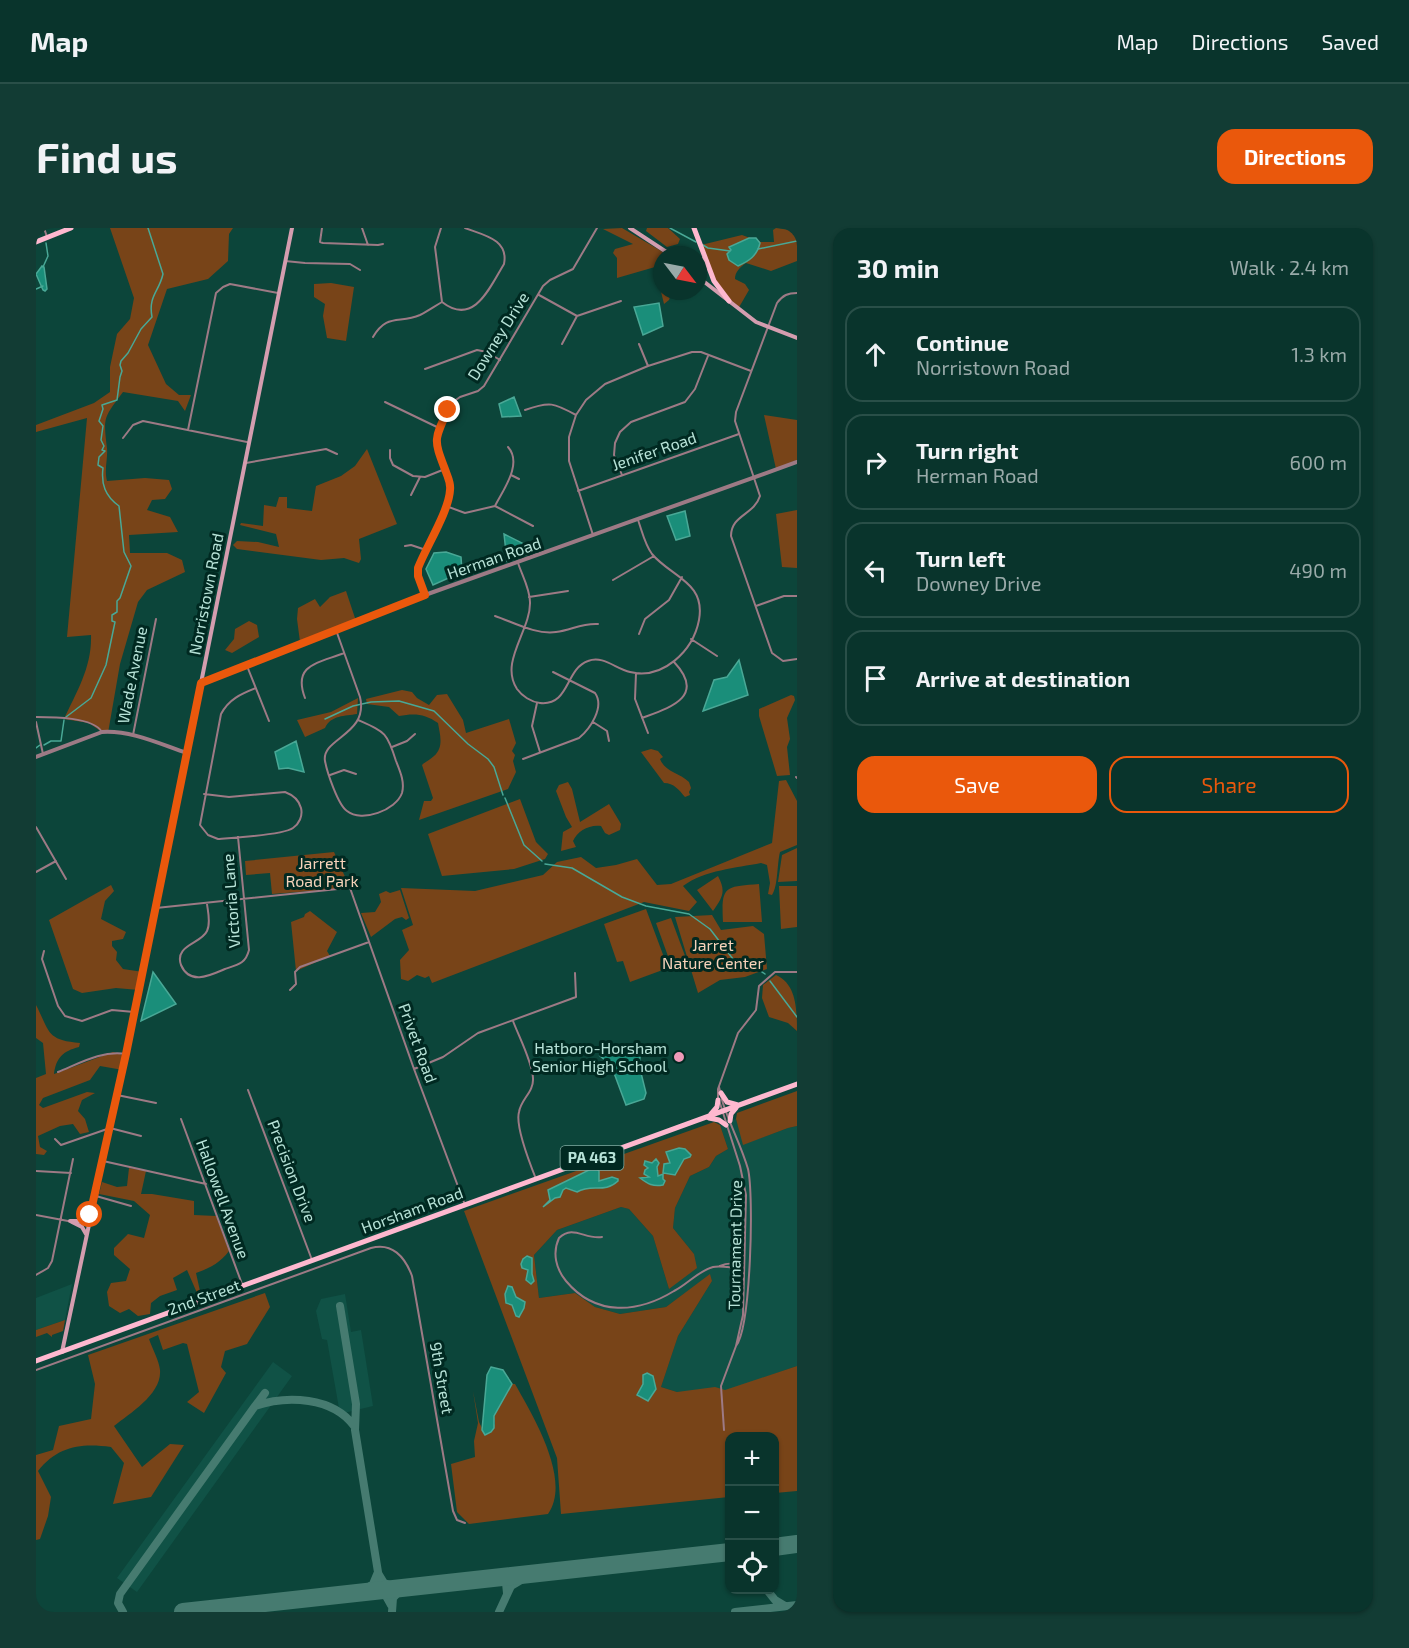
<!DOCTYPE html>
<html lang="en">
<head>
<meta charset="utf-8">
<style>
  body { margin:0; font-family:"Exo 2",sans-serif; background:#123c34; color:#f1f3f6 }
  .controls { position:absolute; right:18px; bottom:18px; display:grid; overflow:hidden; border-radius:12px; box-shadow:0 2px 4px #0004 }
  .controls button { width:54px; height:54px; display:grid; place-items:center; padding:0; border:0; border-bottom:2px solid #294f48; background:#09342c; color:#f1f3f6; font:30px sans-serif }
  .compass { position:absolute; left:617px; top:18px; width:54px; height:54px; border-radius:50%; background:#09342c; box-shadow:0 2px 4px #0004; rotate:122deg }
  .stop { position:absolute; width:18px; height:18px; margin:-14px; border:4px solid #ea580c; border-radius:50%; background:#fff }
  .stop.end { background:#ea580c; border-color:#fff; box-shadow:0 2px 6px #0008 }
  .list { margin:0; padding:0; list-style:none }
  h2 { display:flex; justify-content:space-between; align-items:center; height:78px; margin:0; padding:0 24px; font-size:26px }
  h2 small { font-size:20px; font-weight:400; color:#99aaa9 }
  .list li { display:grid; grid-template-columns:39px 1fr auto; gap:18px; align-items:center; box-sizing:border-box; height:96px; margin:0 12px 12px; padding:0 12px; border:2px solid #294f48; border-radius:18px }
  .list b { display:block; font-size:22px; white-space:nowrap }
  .list p { margin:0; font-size:20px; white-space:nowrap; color:#99aaa9 }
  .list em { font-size:20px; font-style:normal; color:#99aaa9 }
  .actions { display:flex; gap:12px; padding:18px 24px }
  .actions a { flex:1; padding:14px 0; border:2px solid #ea580c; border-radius:18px; text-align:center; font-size:21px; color:#ea580c }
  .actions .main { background:#ea580c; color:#fff }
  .icon { flex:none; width:33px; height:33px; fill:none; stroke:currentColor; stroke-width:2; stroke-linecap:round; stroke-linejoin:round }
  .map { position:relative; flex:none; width:761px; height:1384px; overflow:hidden; border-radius:18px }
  header { display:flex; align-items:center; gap:36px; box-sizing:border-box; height:84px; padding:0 30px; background:#09342c; border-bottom:2px solid #294f48 }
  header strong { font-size:28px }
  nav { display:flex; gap:33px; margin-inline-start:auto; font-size:21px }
  .intro { display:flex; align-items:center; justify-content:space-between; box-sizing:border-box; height:144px; padding:0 36px }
  h1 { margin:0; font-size:42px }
  .button { padding:15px 27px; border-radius:18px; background:#ea580c; color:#fff; font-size:21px; font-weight:700 }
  main { display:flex; gap:36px; padding:0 36px }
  aside { flex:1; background:#09342c; border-radius:18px; box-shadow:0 2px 4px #0004 }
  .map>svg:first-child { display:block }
  .built { fill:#105246 }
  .green { fill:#784418 }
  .water { fill:#1a8e7a; stroke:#49a896; stroke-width:1.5 }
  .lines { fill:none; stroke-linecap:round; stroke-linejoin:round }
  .stream { stroke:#49a896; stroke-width:1.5 }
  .taxiway { stroke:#467b70; stroke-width:8 }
  .runway { stroke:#467b70; stroke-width:18 }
  .minor { stroke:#9d7a85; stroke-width:2 }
  .tertiary { stroke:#9d7a85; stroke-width:4 }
  .secondary { stroke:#d49daf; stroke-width:4 }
  .primary { stroke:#feb8cf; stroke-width:5 }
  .route { stroke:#ea580c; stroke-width:8 }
  .poi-dot { fill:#ef9ab8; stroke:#002921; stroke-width:2 }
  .labels { text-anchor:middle; stroke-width:6; stroke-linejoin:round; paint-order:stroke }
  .shield { fill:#002921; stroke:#80aba1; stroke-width:1.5 }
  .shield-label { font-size:15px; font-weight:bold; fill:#b7e3d8 }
  .street-label { font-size:16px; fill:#b7e3d8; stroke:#002921 }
  .park-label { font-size:16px; fill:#f7d3ba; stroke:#002921 }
  .poi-label { font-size:16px; fill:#b7e3d8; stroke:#002921; text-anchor:end }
</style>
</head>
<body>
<header>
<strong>Map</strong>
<nav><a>Map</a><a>Directions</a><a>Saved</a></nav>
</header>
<div class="intro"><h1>Find us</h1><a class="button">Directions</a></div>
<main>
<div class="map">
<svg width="761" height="1384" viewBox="0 0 761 1384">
  <rect width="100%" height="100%" fill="#0c453a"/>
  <path class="built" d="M700,891L708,916L752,900L761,898V1138L689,1163L641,1164L625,1159L642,1108L676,1053L674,1047L630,1079L584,1086L559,1079L539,1065L503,1070L498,1027L521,1002L585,979L593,981L617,1008L633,1061L658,1026L637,1000L639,980L654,948L673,939L680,928L692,921L684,897Z
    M36,1056L29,1092L0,1102V1070Z
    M309,1066L315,1104L325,1102L337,1178L304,1186L291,1112L286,1111L280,1083L285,1071Z
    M237,1134L256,1148L101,1364L81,1350Z"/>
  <path class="green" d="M74,0H197L193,6L192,33L172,51L131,61L112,117L130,156L143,167H155L149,183L142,173L87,164C68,190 67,188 71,220C72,231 68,241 71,253L109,250L133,252L136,261L129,271L116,272L111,282L134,289L142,304L93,307L94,325H131L146,332L149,344L111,362L102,374L84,436L72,505L66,504L53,495L28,491C41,463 56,439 55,407L31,409L51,190L0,204V197L58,175L74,164V139L81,106L94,91L98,70Z
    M586,0L632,27H626V63H636L633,72L628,76L619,39L581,50V30L577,25L579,21L597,16L567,1Z
    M611,0H632L644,11L642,16L631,19L610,3Z
    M740,0L761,3V33L735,43L710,35C704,39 699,44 699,51L709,56L713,62L702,81L678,53L665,17L706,7L725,14H738L737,2Z
    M295,55L318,59L310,113L291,110L287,88L289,76L278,69V56Z
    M728,187L761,192V232L740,241Z
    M331,221L361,296L323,311L325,331L323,335L308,330L285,332L201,321L197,317L201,313L222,314L243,319L240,306L204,297L205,295L227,298L228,277L240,279L243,269H251V280L276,283L280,258L305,248L319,238Z
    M761,282V340L746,339L740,286Z
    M310,363L320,393L264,414L261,391L262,380L279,371L284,379L294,369Z
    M213,393L221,397L223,409L196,425L189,422L198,411L199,401Z
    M366,462L376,464L381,470L393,477L401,467L411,466L427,492L430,505L473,491L480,515L476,523L479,527L477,533L480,544L472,561L383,592L388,573H395L397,570L386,537C390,533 394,532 398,528C408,519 404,507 402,495C389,486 379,485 363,488L353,479L331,476L330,471Z
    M755,467L758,468L759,472L751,490L754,511L751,519L754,547L741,548L723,488V481Z
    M322,470L321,486C309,488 295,487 289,500L269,509L261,492L295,484Z
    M615,521L622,523L627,529L624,531C629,544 644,545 653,554L655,560L653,564L654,567L649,569C643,562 638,555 628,555L605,524Z
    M750,552L761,573V617L744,624C741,636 742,659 736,667L732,666L734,655L731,637L725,635C700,640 669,642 647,658L661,674L653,683L608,674L396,755L393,748L389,750L381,747L372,753L365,751L364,732L373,722L366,702L377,697L365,660L439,663L507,647L521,634L545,629L560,640L580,637L601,631L621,657L635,656L736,615L743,553Z
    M532,554L536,561L544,594L573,576L585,596L584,602L573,607L569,605L565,598C554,596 541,603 537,613L540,619L525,623L527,604L536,599L530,589L520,563L523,557Z
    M484,571L500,614L512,626L509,631L478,641L406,648L392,606Z
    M761,620V653L742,654L746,627Z
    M298,624L314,660L236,666L234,645L210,647L209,633Z
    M682,648C690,663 687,669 677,683L661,662Z
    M723,656L726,694H687C685,657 689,659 723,656Z
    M75,657L78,663L69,673L65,691L90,704L87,711L76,713V718L81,724L80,732L87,741L107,744L103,762L80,760L46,765L37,761L13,692Z
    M743,658H761V699L745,701Z
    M364,662L373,690L370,692L366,689L359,691L335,709L325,685L339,684L345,674L343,666L350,663L354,665Z
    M610,681L632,740L594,754L587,733L581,734L568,696Z
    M274,683L301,704L291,723L294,728L260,743L255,694L268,689L269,686Z
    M676,687L685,702L717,698L728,706L731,741L709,749L684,752L662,765L639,689Z
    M635,690L652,736L637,742L620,695Z
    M740,747C761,756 761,783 761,803L752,795L733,789L726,770L727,757Z
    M0,777C14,804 10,812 44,815L43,819C27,823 20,830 18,846L77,824L90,828L87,842L64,838L54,852L7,870L3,877L7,880L51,864L59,865L46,872L42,883L49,891L53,904L44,906L37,896L24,898L2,908L4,919L11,923L8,927L0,926V850L10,846L7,815L0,810Z
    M761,863V898L752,900L707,917L700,891L701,885Z
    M678,894L684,897L692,921L680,928L673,939L654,948L639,980L637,1000L658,1026L661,1040L633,1061L617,1008L593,981L585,979L521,1002L498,1027L503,1070L539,1065L559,1079L584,1086L630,1079L674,1046L676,1053L642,1108L625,1159L641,1164L679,1159L689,1162L761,1138V1263L739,1265L738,1208H694L693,1269L525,1286L521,1230L428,983Z
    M93,940L110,943L105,966H116L158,973V987L180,988L193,1023C184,1035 174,1040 160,1045L164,1063L161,1065L151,1042L137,1050L141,1062L124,1068L115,1075L114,1086L102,1088L93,1081L84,1085L73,1078L71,1064L75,1055L90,1053L94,1041L78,1027V1020L92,1006L108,1010L114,987L98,973L63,966L66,954L81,959L91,958Z
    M229,1065L234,1079L211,1116L189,1123L185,1139L190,1145L168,1185L151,1174L163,1164L151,1116L147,1115L127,1122L122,1107L113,1111C116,1120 123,1132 124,1142C126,1166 94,1185 78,1198L106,1239L134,1216L148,1217L115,1269L77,1276L88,1235L75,1219C45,1215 22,1218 2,1243L15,1269L12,1288L4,1311L0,1312V1227L17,1222L23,1198L55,1191L59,1156L52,1127Z
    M29,1092L27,1103L16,1107V1109L11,1105L0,1109V1102Z
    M476,1156H479C497,1188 536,1252 512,1286L433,1296L421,1284L415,1236L439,1229L438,1213L442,1195L437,1163L443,1194L449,1206L459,1196L458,1188Z"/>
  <path class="water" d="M713,10H720L724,15C721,28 713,33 702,38L693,32L691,26L695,22L693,19Z
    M6,38L8,39L11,61L9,63L7,62L0,46Z
    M623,75L627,98L607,107L598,79Z
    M478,169L485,188L466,189L463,176Z
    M649,283L654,308L640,312L631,288Z
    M468,306L502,323L471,333Z
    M410,324L425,329L426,344L397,357L390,341L398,325Z
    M703,432L712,467L667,483L678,452L691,449Z
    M260,513L268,544L252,540L243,541L239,524Z
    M117,744L140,776L105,793Z
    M589,817H598L604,829L603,837L610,865L608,871L590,877L575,837L564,828Z
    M643,920L649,921L655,927L654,929L648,931L639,947L627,945L628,936L634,935L630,924Z
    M620,931L623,935L621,939L622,948L627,946V951L629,953L627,957C617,959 612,956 604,950L613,949L608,946L609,942L612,940L608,937L609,933L616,935Z
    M557,940H560L563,943V953L576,949L582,951V953C568,966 556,955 541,964L530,960L527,962L524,969L519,970L507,979L514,972L512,962Z
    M491,1028L496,1030V1046L498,1053L495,1056L490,1052L492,1042L486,1040L485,1036L487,1031Z
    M472,1058L476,1059L480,1069L489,1074L488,1080L483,1089L480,1088L476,1077L470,1075L469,1066Z
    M455,1139L467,1142L476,1156L458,1188V1200L455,1204L449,1207L446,1202L451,1147Z
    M611,1145L617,1148L620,1161L612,1173L601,1167L607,1156V1147Z"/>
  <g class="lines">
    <path class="stream" d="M634,0L660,14
      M667,17L672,20L694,23
      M722,21L761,13
      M7,39L12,28L10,15
      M0,61L7,58
      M30,489L55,470L70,437L79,394L76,393V387L81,384V373L84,370L95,338L88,324L83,278C69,268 65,256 67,240L62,237L63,229L69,223L66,222L68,218L65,212L67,198L63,193L67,181L66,177L81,172L84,149L86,143L84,137L85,133L92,125L105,101L116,89C112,68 123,64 127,46L112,0
      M289,491L317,478L335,474L363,473L398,483L432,516L452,531L458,539L467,567
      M8,517L15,513H25L28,492
      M0,520L4,517
      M469,570L488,617L506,633
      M509,636L536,640L586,669L610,678L653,686L674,701L697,731L713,735L729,746
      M734,753L761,789"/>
    <path class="taxiway" d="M304,1078L320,1176L319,1202L342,1344L337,1356L326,1364
      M220,1177L229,1165
      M688,1324L694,1326
      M342,1345L348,1355L364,1360
      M461,1349L470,1355L471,1365
      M731,1362L739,1372L749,1378
      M339,1363L350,1368L355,1377
      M196,1379L205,1384
      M87,1384L82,1375L84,1366L219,1178C251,1167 297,1169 318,1198
      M208,1384L214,1377
      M356,1384L357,1370L366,1360
      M463,1384L475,1358L495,1346
      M699,1384L761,1377"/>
    <path class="runway" d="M738,1319L761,1316
      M147,1384L694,1324"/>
    <path class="minor" d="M8,0L11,9
      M286,0L284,14L287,15L342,17L347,16
      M326,0L332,17
      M405,0L399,19L406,74C438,99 454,59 468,36C473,11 447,7 429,0
      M249,33L269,35L314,36L324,42
      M761,65C752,65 747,67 741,75L700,184L699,193L724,268C718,287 695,287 695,308L736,425L747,433L761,431
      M503,67L541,88L585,73
      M337,109C351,85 363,96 384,87C392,83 399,78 406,74
      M526,116L541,88
      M603,116L612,138
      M389,141L441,122L451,124L464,132
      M349,174L403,200
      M489,182C514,173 518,175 540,187
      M152,202L180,65L187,59L194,56L242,65
      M87,210L97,197L107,193L211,214
      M354,222V230L357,237L377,248L389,249L409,241
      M210,235L290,221L301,226
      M475,247L483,251
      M586,247L578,227L579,215L584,204L595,194L649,174L659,161L672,128
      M542,263L703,206
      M375,267L384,249
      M410,278L429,285L459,278L497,298
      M459,278C467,262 487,236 472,219
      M557,307L533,233V209L540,187L550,172L569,156L612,138L656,124H665L715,143
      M369,318L375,317L390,322
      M482,335C486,347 494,361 494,374C495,402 463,434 481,461C486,468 495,474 504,475C534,478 529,441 552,433C567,427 580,441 594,444C627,452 657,423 663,392C670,354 635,349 616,326C609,317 606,303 602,292
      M577,352L618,328
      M389,367L382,349V340L410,278L414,263L413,254L400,217L403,200L417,174L424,169L442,163L448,158L507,58L514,52L537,41L561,0
      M493,369L532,363
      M720,378L748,368H761
      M459,388C477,394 500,407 520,404C536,402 545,395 562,396
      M300,402L324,469C333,507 285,510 289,533C291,544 302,577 311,583C326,595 360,582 366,565C369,554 364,543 360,533C351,504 349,504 322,492
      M603,406L609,391L633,372L646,349
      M655,411L681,428
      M211,438L233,493
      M600,445L599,471L612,505
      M269,470C256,436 283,435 308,425
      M501,475L496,498L504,524
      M0,489C17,489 57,489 66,504
      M606,490C633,480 671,469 638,434
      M0,494L7,526
      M557,494L571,503L573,513
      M97,507L120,391
      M356,519L371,513L379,506
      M487,531L543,510C554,501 569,479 559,465L517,444
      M294,547L308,542L320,546
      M760,549L761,550
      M168,566L193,569L249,564C257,567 263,572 265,580C267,588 263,596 257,600C247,607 196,610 182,611L172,607L164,597L185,486C193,471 205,466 220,460
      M0,599L30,651
      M0,644L20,633
      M314,660L378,841L429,977
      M171,676C172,684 175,695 171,703C165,716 138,717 145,737C154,758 175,747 189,741C195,739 202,737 206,734C210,731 212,726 213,722L202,609
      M120,680L321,659
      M8,723L6,731L22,778L29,788L46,793L76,782L98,784
      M254,762L260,756L259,744L264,739L333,714
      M477,793C483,809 496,833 497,850C498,864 485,871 483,884C479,898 494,936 500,951
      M378,841L407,829L442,805L540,769L539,745
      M22,844C44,835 66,822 90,826
      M683,859C685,866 686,874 689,881C696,901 706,920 712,941C718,967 715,1099 700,1118
      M212,862L276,1032
      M81,867L120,875
      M145,891L206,1056
      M19,911L25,917L74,900L105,908
      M67,933L170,956
      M0,943L35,945
      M60,968L95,978
      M0,987L32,993
      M41,995L53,998
      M566,1009C549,1012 537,996 523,1010C516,1025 520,1041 530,1053C560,1089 602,1085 638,1063C652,1056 662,1043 677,1039C684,1037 696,1040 704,1040L707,1038
      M698,1035L707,1028
      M684,1038C690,1035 702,1034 707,1038
      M0,1047L12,1040L16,1033L37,931
      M0,1142L335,1020C356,1014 369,1029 376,1048L417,1283L421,1292L429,1295
      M688,1202L685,1158L700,1118L707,1087L710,967L704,938L682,869V861L702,805L720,782L723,758L739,744H761"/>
    <path class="tertiary" d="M166,455L389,367L761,234
      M0,529L66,504C95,502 124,516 151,525"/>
    <path class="secondary" d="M594,0L635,27
      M662,49L720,94L761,110
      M34,993H49L53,990
      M36,994L46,999L50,1006
      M26,1124L116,700L256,0"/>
    <path class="primary" d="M658,0L678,53L693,73
      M0,14L35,0
      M662,47L668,38V31
      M685,865L691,874L702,877
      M675,886L681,879L682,872
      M673,890L683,892L690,897
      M694,893L695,886L700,880
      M0,1133L761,856"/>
  </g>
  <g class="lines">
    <path class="route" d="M54,987L90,826L165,455L389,367L382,348V340C390,319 413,283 414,262C415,255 412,250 410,244C398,212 397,213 412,182"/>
  </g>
  <circle class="poi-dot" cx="643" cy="829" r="6"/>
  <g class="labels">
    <rect class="shield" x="524.5" y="918" width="63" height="24" rx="4.5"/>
    <g class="shield-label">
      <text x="556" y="935">PA 463</text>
    </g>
    <g class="street-label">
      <text transform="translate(462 108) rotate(-58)" y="6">Downey Drive</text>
      <text transform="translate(618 223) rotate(-19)" y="6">Jenifer Road</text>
      <text transform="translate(458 330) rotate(-19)" y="6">Herman Road</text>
      <text transform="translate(170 366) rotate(-79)" y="6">Norristown Road</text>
      <text transform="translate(96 447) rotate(-79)" y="6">Wade Avenue</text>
      <text transform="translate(195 673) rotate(-94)" y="6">Victoria Lane</text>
      <text transform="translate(382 815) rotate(70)" y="6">Privet Road</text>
      <text transform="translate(256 943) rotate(69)" y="6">Precision Drive</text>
      <text transform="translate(187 971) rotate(70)" y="6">Hallowell Avenue</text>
      <text transform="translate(376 982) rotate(-20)" y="6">Horsham Road</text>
      <text transform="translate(699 1017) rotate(-89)" y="6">Tournament Drive</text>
      <text transform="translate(168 1069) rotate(-20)" y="6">2nd Street</text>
      <text transform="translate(406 1150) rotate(80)" y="6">9th Street</text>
    </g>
    <g class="park-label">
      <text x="286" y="641">Jarrett<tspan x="286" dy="18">Road Park</tspan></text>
      <text x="677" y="723">Jarret<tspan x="677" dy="18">Nature Center</tspan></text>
    </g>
    <g class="poi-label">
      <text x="631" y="826">Hatboro-Horsham<tspan x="631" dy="18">Senior High School</tspan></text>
    </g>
  </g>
</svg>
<div class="controls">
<button>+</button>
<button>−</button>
<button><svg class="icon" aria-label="locate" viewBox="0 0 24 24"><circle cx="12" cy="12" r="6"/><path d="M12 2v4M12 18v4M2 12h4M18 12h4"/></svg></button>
</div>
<svg class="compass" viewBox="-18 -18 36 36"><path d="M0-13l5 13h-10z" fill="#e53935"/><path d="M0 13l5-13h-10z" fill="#99aaa9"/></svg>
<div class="stop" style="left:54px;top:987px"></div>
<div class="stop end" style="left:412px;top:182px"></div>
</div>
<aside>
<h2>30 min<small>Walk · 2.4 km</small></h2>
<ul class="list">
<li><svg class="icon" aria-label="ahead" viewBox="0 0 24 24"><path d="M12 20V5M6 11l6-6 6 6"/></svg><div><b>Continue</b><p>Norristown Road</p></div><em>1.3 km</em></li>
<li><svg class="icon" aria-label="right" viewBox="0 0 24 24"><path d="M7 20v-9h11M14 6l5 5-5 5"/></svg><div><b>Turn right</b><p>Herman Road</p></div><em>600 m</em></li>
<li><svg class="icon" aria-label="left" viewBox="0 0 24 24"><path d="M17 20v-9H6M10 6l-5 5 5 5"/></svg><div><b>Turn left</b><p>Downey Drive</p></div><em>490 m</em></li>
<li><svg class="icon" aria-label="arrive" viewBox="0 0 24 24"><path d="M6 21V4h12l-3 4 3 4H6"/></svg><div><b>Arrive at destination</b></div></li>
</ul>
<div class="actions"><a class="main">Save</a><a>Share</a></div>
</aside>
</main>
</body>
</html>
